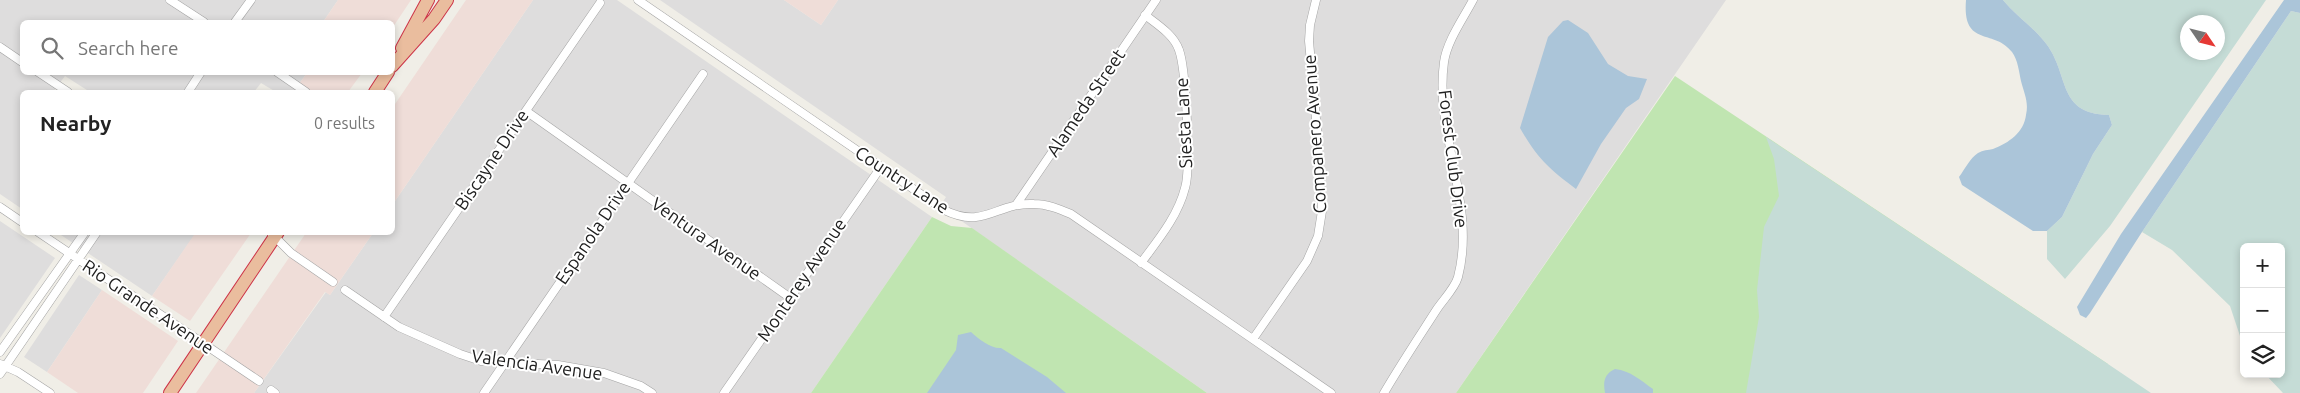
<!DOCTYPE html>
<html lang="en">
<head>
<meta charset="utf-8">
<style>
  body { margin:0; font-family:Ubuntu,sans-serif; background:#f2f2f2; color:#222 }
  .controls { position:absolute; right:15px; bottom:15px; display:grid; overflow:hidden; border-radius:8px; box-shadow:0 2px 8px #0003 }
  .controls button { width:45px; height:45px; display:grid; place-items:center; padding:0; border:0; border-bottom:1px solid #e0e0e0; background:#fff; color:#222; font:25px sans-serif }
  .compass { position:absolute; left:2180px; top:15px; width:45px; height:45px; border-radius:50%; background:#fff; box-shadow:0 2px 8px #0003; rotate:125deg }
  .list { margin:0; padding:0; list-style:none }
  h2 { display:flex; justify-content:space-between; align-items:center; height:65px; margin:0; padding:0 20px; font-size:21px }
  h2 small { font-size:16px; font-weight:400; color:#767676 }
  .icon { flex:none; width:28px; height:28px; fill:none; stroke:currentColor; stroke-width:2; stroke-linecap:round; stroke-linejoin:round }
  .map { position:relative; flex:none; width:2300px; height:393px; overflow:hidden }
  .search { position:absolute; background:#fff; box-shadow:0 2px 8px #0003; left:20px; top:20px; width:375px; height:55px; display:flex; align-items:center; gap:12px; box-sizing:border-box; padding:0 18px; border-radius:8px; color:#767676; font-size:19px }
  .panel { position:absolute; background:#fff; box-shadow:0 2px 8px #0003; left:20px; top:90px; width:375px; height:145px; border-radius:8px }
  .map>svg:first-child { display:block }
  .residential { fill:#dedddd }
  .commercial { fill:#efddd8 }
  .grass { fill:#c0e5b1 }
  .wetland { fill:#c5dcd6; fill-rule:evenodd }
  .water { fill:#abc5d9 }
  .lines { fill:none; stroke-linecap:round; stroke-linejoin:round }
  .minor-casing { stroke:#a4a4a4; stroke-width:9 }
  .trunk-casing { stroke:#cd3448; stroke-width:14 }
  .minor { stroke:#fff; stroke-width:8 }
  .trunk { stroke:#eabd9e; stroke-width:12 }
  .labels { text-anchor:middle; stroke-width:4; stroke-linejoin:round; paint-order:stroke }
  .street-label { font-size:18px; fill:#202020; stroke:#fff }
</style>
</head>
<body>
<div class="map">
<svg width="2300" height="393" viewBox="0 0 2300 393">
  <rect width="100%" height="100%" fill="#f0eee7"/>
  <path class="residential" d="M0,0H338L323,22H22V72L307,73L293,92H276L261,83L254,92H90L65,76L53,92H22V209L0,194Z
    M533,0H617L932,217L811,393H254L326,292L330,295L373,233L392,232L393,204Z
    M660,0H784L821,25L838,0H1726L1456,393H1207L940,206L946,197Z
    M0,221L55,258L0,338Z
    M58,233H196L152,296Z
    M79,275L102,290L47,372L24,357Z"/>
  <path class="commercial" d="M338,0H411L393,27L392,22H323Z
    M466,0H533L393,204V107Z
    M784,0H838L821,25Z
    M307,73H362L348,92H293Z
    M196,232L251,233L190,321L152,296Z
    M306,233H373L330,295L325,292L254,393H196Z
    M102,290L178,341L143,393H78L47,372Z"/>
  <path class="grass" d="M1675,76L2108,364L2089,393H1456Z
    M932,217L951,226L972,228L1207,393H811Z"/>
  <path class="wetland" d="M2003,0H2266L2110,226L2065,279L2047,259V231L2062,217L2093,154L2112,125L2109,115C2055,114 2071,73 2044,41C2032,26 2015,15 2003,0ZM2188,22H2218V52H2188Z
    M2291,11L2300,13V393H2283L2265,374H2281V247H2244V348L2230,306L2172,250L2142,232Z
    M1766,137L2108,364L2151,393H1746L1759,317L1757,290L1764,227L1779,196L1774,159Z"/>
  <path class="water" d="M1966,0H2003C2015,15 2032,26 2044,41C2071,73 2055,114 2109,115L2112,125L2093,154L2062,217L2047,231H2033L1962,185L1959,177C1965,169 1970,158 1978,153C1983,150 1988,150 1993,149C2009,143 2024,132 2026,115C2029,102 2024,93 2021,81C2019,72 2018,60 2012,52C1994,28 1962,48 1966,0Z
    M2284,0H2300V13L2291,11L2142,232L2090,313L2086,318L2080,315L2077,307L2121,234Z
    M1568,20L1588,33L1608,64L1628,76L1647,79L1639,99L1626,108L1601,144L1576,189C1549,169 1537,158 1520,128L1548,37L1563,21Z
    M971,332C978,339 992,349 1001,348L1047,377L1066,393H927L956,350L958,335Z
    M1615,369C1631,371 1640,380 1653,389V393H1605C1603,382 1604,374 1615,369Z"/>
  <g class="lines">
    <defs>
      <path id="minor" d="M170,0L204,22
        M638,0L944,210C985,230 996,202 1034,204C1047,204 1059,209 1071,214L1331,393
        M235,22L251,0
        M0,47L22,62
        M38,72L68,92
        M277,72L306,92
        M188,92L201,72
        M526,111L789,297
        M1016,205L1156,0
        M0,207L22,222
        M38,232L259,381
        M272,234L291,253L333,282
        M1141,263C1158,240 1178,216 1185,188C1191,169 1186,69 1179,50C1174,35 1158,25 1145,15
        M345,290L399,327L460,354L481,361L558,365L604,373L641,386L652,393
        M384,317L600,3
        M1253,339L1307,261L1318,236L1322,211L1318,141L1309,41L1310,25L1316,0
        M0,352L85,232
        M0,364L18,372L50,393
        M0,374L97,232
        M271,390L275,393
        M484,393L703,74
        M724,393L881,167
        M1384,393C1401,364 1419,337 1437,309C1443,300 1455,288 1458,277C1477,205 1434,135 1444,62C1447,41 1463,19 1473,0"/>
      <path id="trunk" d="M402,48L428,0
        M392,66L434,19L447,0
        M375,92L388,72
        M170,393L278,232"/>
    </defs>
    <use href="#minor" class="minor-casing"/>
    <use href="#trunk" class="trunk-casing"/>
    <use href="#minor" class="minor"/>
    <use href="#trunk" class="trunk"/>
  </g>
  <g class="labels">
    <g class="street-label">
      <text transform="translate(1086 103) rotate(-56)" y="6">Alameda Street</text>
      <text transform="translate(1184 123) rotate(-93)" y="6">Siesta Lane</text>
      <text transform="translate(1315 134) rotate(-94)" y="6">Companero Avenue</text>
      <text transform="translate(1453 159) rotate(83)" y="6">Forest Club Drive</text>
      <text transform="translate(492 160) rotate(-56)" y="6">Biscayne Drive</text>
      <text transform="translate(902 180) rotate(33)" y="6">Country Lane</text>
      <text transform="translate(593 233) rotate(-56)" y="6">Espanola Drive</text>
      <text transform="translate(706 239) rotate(35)" y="6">Ventura Avenue</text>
      <text transform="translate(802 280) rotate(-56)" y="6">Monterey Avenue</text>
      <text transform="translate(148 307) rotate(34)" y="6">Rio Grande Avenue</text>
      <text transform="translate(537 365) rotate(8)" y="6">Valencia Avenue</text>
    </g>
  </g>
</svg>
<div class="controls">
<button>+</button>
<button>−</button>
<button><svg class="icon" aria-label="layers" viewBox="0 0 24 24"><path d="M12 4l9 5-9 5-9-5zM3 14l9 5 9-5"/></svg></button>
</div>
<svg class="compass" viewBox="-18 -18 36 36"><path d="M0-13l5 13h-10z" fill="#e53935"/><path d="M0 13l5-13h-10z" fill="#767676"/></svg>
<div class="search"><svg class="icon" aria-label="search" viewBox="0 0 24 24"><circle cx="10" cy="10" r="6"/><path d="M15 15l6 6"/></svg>Search here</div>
<section class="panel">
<h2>Nearby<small>0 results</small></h2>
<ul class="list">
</ul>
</section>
</div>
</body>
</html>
